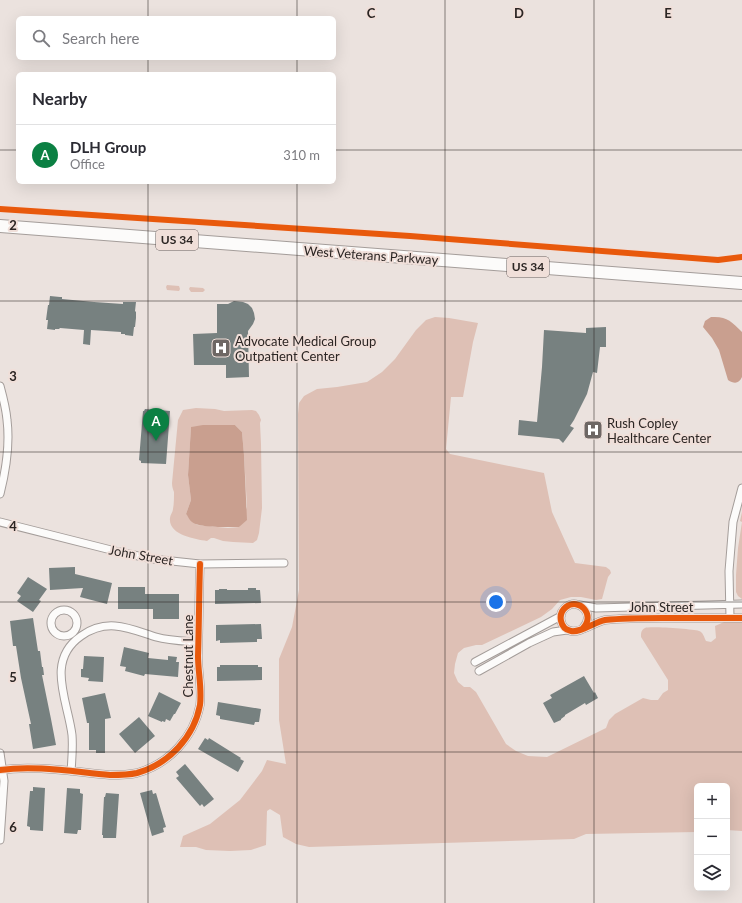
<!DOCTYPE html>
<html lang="en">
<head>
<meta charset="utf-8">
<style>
  body { margin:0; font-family:Lato,sans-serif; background:#f7f7f7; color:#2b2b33 }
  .controls { position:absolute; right:12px; bottom:12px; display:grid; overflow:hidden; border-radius:6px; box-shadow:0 4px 16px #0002 }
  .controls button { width:36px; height:36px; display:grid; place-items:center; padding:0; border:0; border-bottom:1px solid #e1e1e2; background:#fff; color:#2b2b33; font:20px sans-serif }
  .you { position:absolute; left:496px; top:602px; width:14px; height:14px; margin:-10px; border:3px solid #fff; border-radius:50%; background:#1a73e8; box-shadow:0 0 0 6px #1a73e833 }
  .badge { display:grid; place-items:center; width:26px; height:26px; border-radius:50%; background:#0b8043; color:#fff; font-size:13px; font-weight:700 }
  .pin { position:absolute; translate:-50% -33px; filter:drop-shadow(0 1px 2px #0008) }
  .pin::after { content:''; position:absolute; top:21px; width:14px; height:12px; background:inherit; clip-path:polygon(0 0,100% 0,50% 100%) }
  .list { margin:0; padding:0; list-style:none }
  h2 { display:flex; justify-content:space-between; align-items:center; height:52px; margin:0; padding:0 16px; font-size:17px }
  h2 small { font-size:13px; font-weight:400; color:#7c7c81 }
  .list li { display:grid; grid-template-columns:26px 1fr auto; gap:12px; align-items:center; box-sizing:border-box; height:60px; padding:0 16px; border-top:1px solid #e1e1e2 }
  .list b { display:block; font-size:15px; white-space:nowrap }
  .list p { margin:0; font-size:13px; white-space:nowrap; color:#7c7c81 }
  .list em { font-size:13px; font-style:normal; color:#7c7c81 }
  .icon { flex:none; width:22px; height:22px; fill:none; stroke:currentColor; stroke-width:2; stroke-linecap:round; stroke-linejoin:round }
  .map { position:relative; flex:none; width:742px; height:903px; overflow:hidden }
  .search { position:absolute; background:#fff; box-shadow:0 4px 16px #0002; left:16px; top:16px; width:320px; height:44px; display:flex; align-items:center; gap:10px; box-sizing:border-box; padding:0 14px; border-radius:6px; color:#7c7c81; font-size:15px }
  .panel { position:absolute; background:#fff; box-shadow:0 4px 16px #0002; left:16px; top:72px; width:320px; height:112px; border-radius:6px }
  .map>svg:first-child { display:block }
  .green { fill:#dec0b5; fill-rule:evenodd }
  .water { fill:#c99f8f }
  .building { fill:#778180 }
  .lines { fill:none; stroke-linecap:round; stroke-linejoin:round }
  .minor-casing { stroke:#a49d9a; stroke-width:9 }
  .primary-casing { stroke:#a49d9a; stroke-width:14 }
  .minor { stroke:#fcfbfa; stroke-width:7 }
  .primary { stroke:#fcfbfa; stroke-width:12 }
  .cycleway-casing { stroke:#f0dfd9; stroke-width:8 }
  .cycleway { stroke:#e8590c; stroke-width:6 }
  .grid { fill:none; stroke:#2b2523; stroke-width:1; stroke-opacity:0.55 }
  .labels { text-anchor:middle; stroke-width:4; stroke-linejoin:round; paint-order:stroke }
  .shield { fill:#f0dfd9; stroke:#665d5a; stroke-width:1 }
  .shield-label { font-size:12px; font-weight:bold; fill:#2b2523 }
  .street-label { font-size:13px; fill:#2b2523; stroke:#f0dfd9 }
  .poi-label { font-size:13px; fill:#2b2523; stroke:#f0dfd9; text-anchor:start }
  .grid-label { font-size:13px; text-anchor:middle; font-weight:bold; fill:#2b2523; stroke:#f0dfd9; stroke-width:4; stroke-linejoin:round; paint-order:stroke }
</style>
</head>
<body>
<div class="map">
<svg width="742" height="903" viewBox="0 0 742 903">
  <rect width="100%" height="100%" fill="#ebe2de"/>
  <path class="green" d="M167,285L179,286L180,289L179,291L167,290L166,287Z
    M190,287L203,288L205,290L203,292H191L189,289Z
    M435,317L449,318L478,323L473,342L463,397H451L446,449L450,454L544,473L552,512L575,563L606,567L610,570L611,573L608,577L602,599L596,600L581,597H571L560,600L552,609L541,617L482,645H476L464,648L458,653L455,664L454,673L458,682L464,687H470L476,692L506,744L516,751L528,756L547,757L606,728L609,720L615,714L643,698L651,700H658L663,693L668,690V680L641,637C641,633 641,630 645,628C649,626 693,629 699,631C703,632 704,637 706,641L711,642L716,638L715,626L724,622H742V831L727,830V786H697V832L586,834L574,839L309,847L296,844L283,837L280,815L270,809L267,811L266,845L251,850L230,851L206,850L196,847H180L183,836L210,824L240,800L262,771L267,760L286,764L279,720V659L292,627L299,590L298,414L299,403L304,396L317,389L337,387L367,382L382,372L395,359L416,330L426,320Z
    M196,408L215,409L224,411L252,410L256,411L259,415L261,420L260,423L261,444L262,508L259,533L257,540L253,543L233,542L223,541L214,538H211L207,541C195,539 168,535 170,518C170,515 173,512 173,509C174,504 174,497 174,492C173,489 172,487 172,483L178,420L183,410ZM235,425L242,432L244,455L247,507L239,527L228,528L197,525L186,514L191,500L188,475L191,427Z
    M742,512V599L738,596L736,592V575L738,548L742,522L740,521Z"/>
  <path class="water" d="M711,317C727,316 731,321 742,332V377C739,384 734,384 728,380L719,350L712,338L703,327L705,321Z
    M203,425H235L242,432L244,455L247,520L239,527C229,527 199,528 192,522C189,520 188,516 186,514L191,500L188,475L191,427Z"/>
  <path class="building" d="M50,296L60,297H62V299L94,302L123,304V302H136L135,311L136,312V318L135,327H134L133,336L125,335V334H121V332L91,330L90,345L83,344L84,330L60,328L59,329H55V330L47,329L48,320H46L48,305H49Z
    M234,301L243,302L248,304L252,308L254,313L255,319L253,324L248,331L249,377L226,378V365H194L193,334L217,333V304H228Z
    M606,327V347H600L597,373L593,372L587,394L574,420L570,426L574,428L563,443L559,439L518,435L519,420L537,422L542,367L544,330L586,333V328Z
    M145,409L170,411L166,464L141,463V461L139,460L143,411H144Z
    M75,567V574L112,583L107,604L80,597L83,588L50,590L49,568Z
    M28,577L47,589L39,600L41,601L33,612L17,601L21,596L17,593Z
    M118,587H145V594H179V619H153V609H118Z
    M248,588H256V590H260L261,603L215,604V590H219V589H227V590H248Z
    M33,618L38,651H40L42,667H43L44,675H42L51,719L56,745L33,749L29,724H31L21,678L16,646H13L10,621Z
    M261,624L262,639H257V642L220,643V640L216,641V625Z
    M124,647L149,653L148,658L168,660V656L177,657L176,662H179L178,677L145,674L144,676L125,671L126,667L120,666Z
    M84,656L104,657L103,682L88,681L89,678L81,677V669H83Z
    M220,665H258V667H262V680L217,681V667H220Z
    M584,676L594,693L595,692L598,698L586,705L585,703L565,715V716L561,719V720L554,723L543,703L552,698L550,695Z
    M159,692L181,703L175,714H174L170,721L166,719L165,722L162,721V722L148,716Z
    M105,693L111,718L105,719V753H96V750H89V723H87L82,698Z
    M218,702L261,709L259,722H255L254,725L220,719V716L216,715Z
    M139,717L155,736L135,753L119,734Z
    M205,738L208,740L209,738L241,758L240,759L244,761L238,772L198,749Z
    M185,764L214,799L204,807L202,804L200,806L176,778L179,776L176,772Z
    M33,787L45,788L43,831L30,830V827L27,826L30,791H33Z
    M67,788L80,789V793L83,794L81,830H78L77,834L64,833Z
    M152,790L153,794L156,793L166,827L163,828L164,832L152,836L140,793Z
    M106,793L119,794L116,838H103V835H102L104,797H105Z"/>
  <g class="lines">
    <defs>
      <path id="minor" d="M0,386C3,397 6,408 7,420C10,444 6,470 0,494
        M0,522L119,552L153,559L200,564L284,563
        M580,605L596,608L742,604
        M51 623a13 13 0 1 1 26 0a13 13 0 1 1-26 0Z
        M730,618L729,571L733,522L742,488
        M583,628C596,615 579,597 566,607C557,614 560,629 571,631C580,633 595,622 605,620C625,618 644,618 663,618C689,618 716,618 742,618
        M475,662L561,616
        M479,671L529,643L553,632L567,630
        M0,753L4,781L0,840
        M0,770C36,765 74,772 110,775C119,775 128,775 137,773C169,764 194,737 200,705C202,688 198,672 198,656C199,625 199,595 200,564
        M71,771C72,759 73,747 72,735C68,701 45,661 81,636C91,629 102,625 115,626C129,627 143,633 156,637C170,641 184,641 198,642"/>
      <path id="primary" d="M0,226L742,283"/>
    </defs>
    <use href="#minor" class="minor-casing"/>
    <use href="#primary" class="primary-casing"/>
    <use href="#minor" class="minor"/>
    <use href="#primary" class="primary"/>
    <defs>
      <path id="cycleway" d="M0,209L410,236L718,260L742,257
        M583,628C596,615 579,597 566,607C557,614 560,629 571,631C580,633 595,622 605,620C625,618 644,618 663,618C689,618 716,618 742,618
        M0,770C36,765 74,772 110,775C119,775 128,775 137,773C169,764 194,737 200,705C202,688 198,672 198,656C199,625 199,595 200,564"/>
    </defs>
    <use href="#cycleway" class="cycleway-casing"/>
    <use href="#cycleway" class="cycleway"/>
  </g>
  <path class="grid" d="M148,0V18M297,0V18M445,0V903M594,0V903M148,58V74M297,58V74M0,150H18M334,150H742M148,182V903M297,182V903M0,301H742M0,452H742M0,602H742M0,752H742"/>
  <defs>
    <symbol id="hospital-square" viewBox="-11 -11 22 22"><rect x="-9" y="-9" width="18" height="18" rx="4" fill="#6e6764" stroke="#f0dfd9"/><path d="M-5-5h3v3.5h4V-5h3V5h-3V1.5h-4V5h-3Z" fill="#fff"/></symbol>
  </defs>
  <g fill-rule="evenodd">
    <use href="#hospital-square" x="210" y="337" width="22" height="22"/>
    <use href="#hospital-square" x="582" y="419" width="22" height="22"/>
  </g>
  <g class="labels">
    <g class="shield">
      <rect x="156" y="230" width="42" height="20" rx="3"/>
      <rect x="507" y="257" width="42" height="20" rx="3"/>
    </g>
    <g class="shield-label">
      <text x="177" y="244">US 34</text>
      <text x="528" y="271">US 34</text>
    </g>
    <g class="street-label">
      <text transform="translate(371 255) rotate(4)" y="5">West Veterans Parkway</text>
      <text transform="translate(141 555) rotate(10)" y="5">John Street</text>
      <text x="661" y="612">John Street</text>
      <text transform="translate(188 656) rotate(-90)" y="5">Chestnut Lane</text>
    </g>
    <g class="poi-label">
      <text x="235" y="346">Advocate Medical Group<tspan x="235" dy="15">Outpatient Center</tspan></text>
      <text x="607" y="428">Rush Copley<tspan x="607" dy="15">Healthcare Center</tspan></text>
    </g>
  </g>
  <g class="grid-label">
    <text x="371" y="18">C</text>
    <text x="519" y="18">D</text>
    <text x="668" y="18">E</text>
    <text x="13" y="230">2</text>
    <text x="13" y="381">3</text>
    <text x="13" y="531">4</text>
    <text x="13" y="682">5</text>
    <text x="13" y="832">6</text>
  </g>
</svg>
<div class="controls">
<button>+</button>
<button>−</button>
<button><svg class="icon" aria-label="layers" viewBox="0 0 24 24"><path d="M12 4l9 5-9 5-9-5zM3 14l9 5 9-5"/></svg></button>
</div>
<div class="you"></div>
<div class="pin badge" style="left:156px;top:441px">A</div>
<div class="search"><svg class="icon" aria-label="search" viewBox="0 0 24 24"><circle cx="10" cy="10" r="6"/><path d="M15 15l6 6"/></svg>Search here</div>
<section class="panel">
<h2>Nearby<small></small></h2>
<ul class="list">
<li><span class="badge">A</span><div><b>DLH Group</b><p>Office</p></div><em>310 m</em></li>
</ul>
</section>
</div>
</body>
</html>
